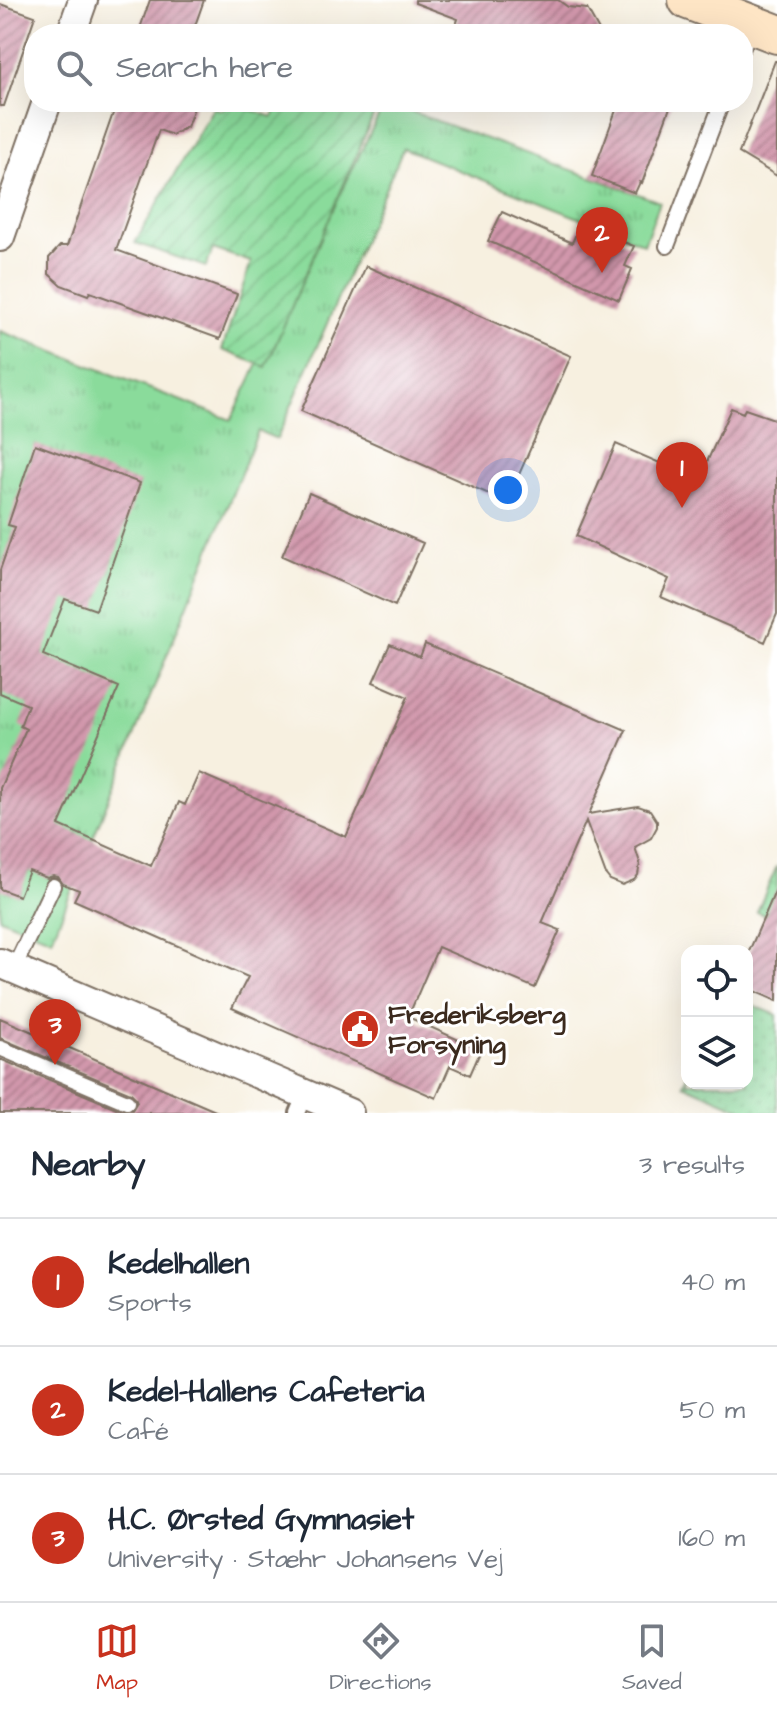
<!DOCTYPE html>
<html lang="en">
<head>
<meta charset="utf-8">
<style>
  body { margin:0; font-family:"Architects Daughter",sans-serif; background:#f6f6f7; color:#1f2937 }
  .controls { position:absolute; right:24px; bottom:24px; display:grid; overflow:hidden; border-radius:16px; box-shadow:0 8px 32px #0002 }
  .controls button { width:72px; height:72px; display:grid; place-items:center; padding:0; border:0; border-bottom:2px solid #e0e1e3; background:#fff; color:#1f2937; font:40px sans-serif }
  .you { position:absolute; left:508px; top:490px; width:28px; height:28px; margin:-20px; border:6px solid #fff; border-radius:50%; background:#1a73e8; box-shadow:0 0 0 12px #1a73e833 }
  .badge { display:grid; place-items:center; width:52px; height:52px; border-radius:50%; background:#c8321e; color:#fff; font-size:26px; font-weight:700 }
  .pin { position:absolute; translate:-50% -66px; filter:drop-shadow(0 2px 4px #0008) }
  .pin::after { content:''; position:absolute; top:42px; width:28px; height:24px; background:inherit; clip-path:polygon(0 0,100% 0,50% 100%) }
  .list { margin:0; padding:0; list-style:none }
  h2 { display:flex; justify-content:space-between; align-items:center; height:104px; margin:0; padding:0 32px; font-size:34px }
  h2 small { font-size:26px; font-weight:400; color:#747a83 }
  .list li { display:grid; grid-template-columns:52px 1fr auto; gap:24px; align-items:center; box-sizing:border-box; height:128px; padding:0 32px; border-top:2px solid #e0e1e3 }
  .list b { display:block; font-size:30px; white-space:nowrap }
  .list p { margin:0; font-size:26px; white-space:nowrap; color:#747a83 }
  .list em { font-size:26px; font-style:normal; color:#747a83 }
  .icon { flex:none; width:44px; height:44px; fill:none; stroke:currentColor; stroke-width:2; stroke-linecap:round; stroke-linejoin:round }
  .map { position:relative; flex:none; width:777px; height:1113px; overflow:hidden }
  .search { position:absolute; background:#fff; box-shadow:0 8px 32px #0002; left:24px; right:24px; top:24px; height:88px; display:flex; align-items:center; gap:20px; box-sizing:border-box; padding:0 28px; border-radius:32px; color:#747a83; font-size:30px }
  .sheet { height:488px; background:#fff }
  nav { display:flex; justify-content:space-around; align-items:center; box-sizing:border-box; height:112px; border-top:2px solid #e0e1e3; background:#fff; font-size:22px; color:#747a83 }
  nav a { display:grid; justify-items:center; gap:4px }
  nav .on { color:#c8321e }
  .map>svg:first-child { display:block }
  .grass { fill:url(#grass-tufts); stroke:#62825c; stroke-width:2 }
  .park { fill:url(#park-dots); stroke:#62825c; stroke-width:2 }
  .garden { fill:url(#garden-furrows); stroke:#62825c; stroke-width:2 }
  .building { fill:url(#building-hatch) }
  .lines { fill:none; stroke-linecap:round; stroke-linejoin:round }
  .lane-casing { stroke:#7d6f62; stroke-width:18 }
  .street-casing { stroke:#7d6f62; stroke-width:32 }
  .secondary-casing { stroke:#7d6f62; stroke-width:42 }
  .lane { stroke:#fff; stroke-width:14 }
  .street { stroke:#fff; stroke-width:28 }
  .secondary { stroke:#fee5c5; stroke-width:38 }
  .labels { text-anchor:middle; stroke-width:6; stroke-linejoin:round; paint-order:stroke }
  .poi-label { font-size:26px; font-weight:bold; fill:#3b2a1e; stroke:#fff; text-anchor:start }
</style>
</head>
<body>
<div class="map">
<svg width="777" height="1113" viewBox="0 0 777 1113">
  <defs>
    <pattern id="grass-tufts" width="24" height="20" patternUnits="userSpaceOnUse" patternTransform="scale(2)"><rect width="24" height="20" fill="#8adb9b"/><path d="M3 7l-1-3M5 7V3M7 7l1-3M15 17l-1-3M17 17v-4M19 17l1-3" fill="none" stroke="#78bc85"/></pattern>
    <pattern id="park-dots" width="8" height="8" patternUnits="userSpaceOnUse" patternTransform="scale(2)"><rect width="8" height="8" fill="#8adb9b"/><path d="M2 2h.1M6 6h.1" fill="none" stroke="#78bc85" stroke-width="1.8" stroke-linecap="round"/></pattern>
    <pattern id="garden-furrows" width="10" height="10" patternUnits="userSpaceOnUse" patternTransform="scale(2)"><rect width="10" height="10" fill="#8adb9b"/><path d="M-1 1l2-2M0 10L10 0M9 11l2-2" fill="none" stroke="#78bc85"/></pattern>
    <pattern id="building-hatch" width="6" height="6" patternUnits="userSpaceOnUse" patternTransform="scale(2)"><rect width="6" height="6" fill="#d197ac"/><path d="M-1 1l2-2M0 6l6-6M5 7l2-2" fill="none" stroke="#ab7b8b"/></pattern>
  </defs>
  <rect width="100%" height="100%" fill="#fff"/>
  <filter id="ink" filterUnits="userSpaceOnUse"><feTurbulence type="fractalNoise" baseFrequency=".0125" numOctaves="2"/><feDisplacementMap in="SourceGraphic" scale="16" xChannelSelector="R" yChannelSelector="G"/><feConvolveMatrix kernelMatrix="1 2 1 2 8 2 1 2 1" color-interpolation-filters="sRGB"/></filter>
  <filter id="wash" filterUnits="userSpaceOnUse"><feTurbulence type="fractalNoise" baseFrequency=".006" numOctaves="4" result="noise"/><feDisplacementMap in="SourceGraphic" scale="32" xChannelSelector="R" yChannelSelector="G"/><feGaussianBlur stdDeviation="1.8" result="paint"/><feColorMatrix in="noise" values="0 0 0 0 0 0 0 0 0 0 0 0 0 0 0 0 0 1.4 0 .05"/><feComposite in="paint" operator="in"/></filter>
  <g filter="url(#wash)">
    <rect width="100%" height="100%" fill="#f7f0e0"/>
    <path class="grass" d="M385,102L660,202L644,244L403,148L277,439L258,431L52,939L0,918V331L231,420Z"/>
    <path class="park" d="M777,866V920L757,912Z
      M747,1003L777,1015V1113H750L683,1084L687,1075V1083H747Z"/>
    <path class="garden" d="M227,102L273,117L279,102H379L266,367L222,350L251,262L213,249L206,267L135,243L213,108L223,110Z"/>
    <g id="blocks">
      <path class="building" d="M150,0H204L192,34H138Z
        M415,0H558L568,7L587,9L601,34H453L458,19L415,3Z
        M0,4L35,16L4,106H0Z
        M775,61H777V176L739,153Z
        M117,102H196L187,127L172,135L159,130L116,250L237,294L220,339L90,292L88,295L61,285L49,274V258L60,246H67Z
        M619,102H672L642,183L640,182L635,193L592,176Z
        M502,212L572,243L580,225L634,246L625,266L632,269L619,300L488,241Z
        M366,266L571,356L507,502L301,411Z
        M731,408L743,413L745,409L777,420V614L765,642L661,597L669,579L576,536L616,444L699,480Z
        M35,444L140,483L96,610L65,599L43,655L119,687L59,825L151,866L179,802L185,805L199,773L346,837L408,697L373,682L390,644L420,657L425,644L626,730L589,814L638,806L650,810L657,821V827L651,838L635,847L640,863L638,875L634,880L622,885L610,880L606,875L586,821L542,923L560,930L535,988L438,947L408,1017L481,1050L470,1075L450,1066L436,1098L232,1008L248,977L74,900L79,890L63,884L58,877L53,876L47,878L29,871L19,896L0,889V788L26,729L20,726L28,705L0,693V570L15,527L8,525Z
        M309,493L423,543L395,606L282,556Z
        M777,887V1001L747,988V956Z
        M0,1018L220,1113H0V1059L123,1111L132,1110L137,1102L135,1097L131,1093L0,1038Z"/>
    </g>
  </g>
  <g filter="url(#ink)">
    <use href="#blocks" fill-opacity="0" stroke="#7d6f62" stroke-width="2"/>
    <g class="lines">
      <defs>
        <path id="lane" d="M743,47L752,24
          M667,246L722,102
          M14,968L53,886
          M0,1048L127,1102
          M297,1113L305,1094"/>
        <path id="street" d="M71,34L83,0
          M0,237L47,102
          M0,963L349,1113"/>
        <path id="secondary" d="M688,0L777,34"/>
      </defs>
      <use href="#lane" class="lane-casing"/>
      <use href="#street" class="street-casing"/>
      <use href="#secondary" class="secondary-casing"/>
      <use href="#lane" class="lane"/>
      <use href="#street" class="street"/>
      <use href="#secondary" class="secondary"/>
    </g>
  </g>
  <defs>
    <symbol id="civic-disc" viewBox="-11 -11 22 22"><circle r="9.5" fill="#c8321e" stroke="#fff"/><path d="M-.6-6.5H3V-4.5H.6V-3L4-1V1h2V6H-6V1h2V-1L-.6-3ZM-1.2 2.5V6h2.4V2.5Z" fill="#fff"/></symbol>
  </defs>
  <g fill-rule="evenodd">
    <use href="#civic-disc" x="338" y="1007" width="44" height="44"/>
  </g>
  <g class="labels">
    <g class="poi-label">
      <text x="388" y="1023">Frederiksberg<tspan x="388" dy="30">Forsyning</tspan></text>
    </g>
  </g>
</svg>
<div class="controls">
<button><svg class="icon" aria-label="locate" viewBox="0 0 24 24"><circle cx="12" cy="12" r="6"/><path d="M12 2v4M12 18v4M2 12h4M18 12h4"/></svg></button>
<button><svg class="icon" aria-label="layers" viewBox="0 0 24 24"><path d="M12 4l9 5-9 5-9-5zM3 14l9 5 9-5"/></svg></button>
</div>
<div class="you"></div>
<div class="pin badge" style="left:682px;top:508px">1</div>
<div class="pin badge" style="left:602px;top:273px">2</div>
<div class="pin badge" style="left:55px;top:1065px">3</div>
<div class="search"><svg class="icon" aria-label="search" viewBox="0 0 24 24"><circle cx="10" cy="10" r="6"/><path d="M15 15l6 6"/></svg>Search here</div>
</div>
<section class="sheet">
<h2>Nearby<small>3 results</small></h2>
<ul class="list">
<li><span class="badge">1</span><div><b>Kedelhallen</b><p>Sports</p></div><em>40 m</em></li>
<li><span class="badge">2</span><div><b>Kedel-Hallens Cafeteria</b><p>Café</p></div><em>50 m</em></li>
<li><span class="badge">3</span><div><b>H.C. Ørsted Gymnasiet</b><p>University · Stæhr Johansens Vej</p></div><em>160 m</em></li>
</ul>
</section>
<nav>
<a class="on"><svg class="icon" aria-label="map" viewBox="0 0 24 24"><path d="M3 6l6-2 6 2 6-2v14l-6 2-6-2-6 2zM9 4v14M15 6v14"/></svg>Map</a>
<a><svg class="icon" aria-label="directions" viewBox="0 0 24 24"><path d="M12 3l9 9-9 9-9-9zM9 14v-3h6M13 9l2 2-2 2"/></svg>Directions</a>
<a><svg class="icon" aria-label="saved" viewBox="0 0 24 24"><path d="M7 4h10v16l-5-4-5 4z"/></svg>Saved</a>
</nav>
</body>
</html>
